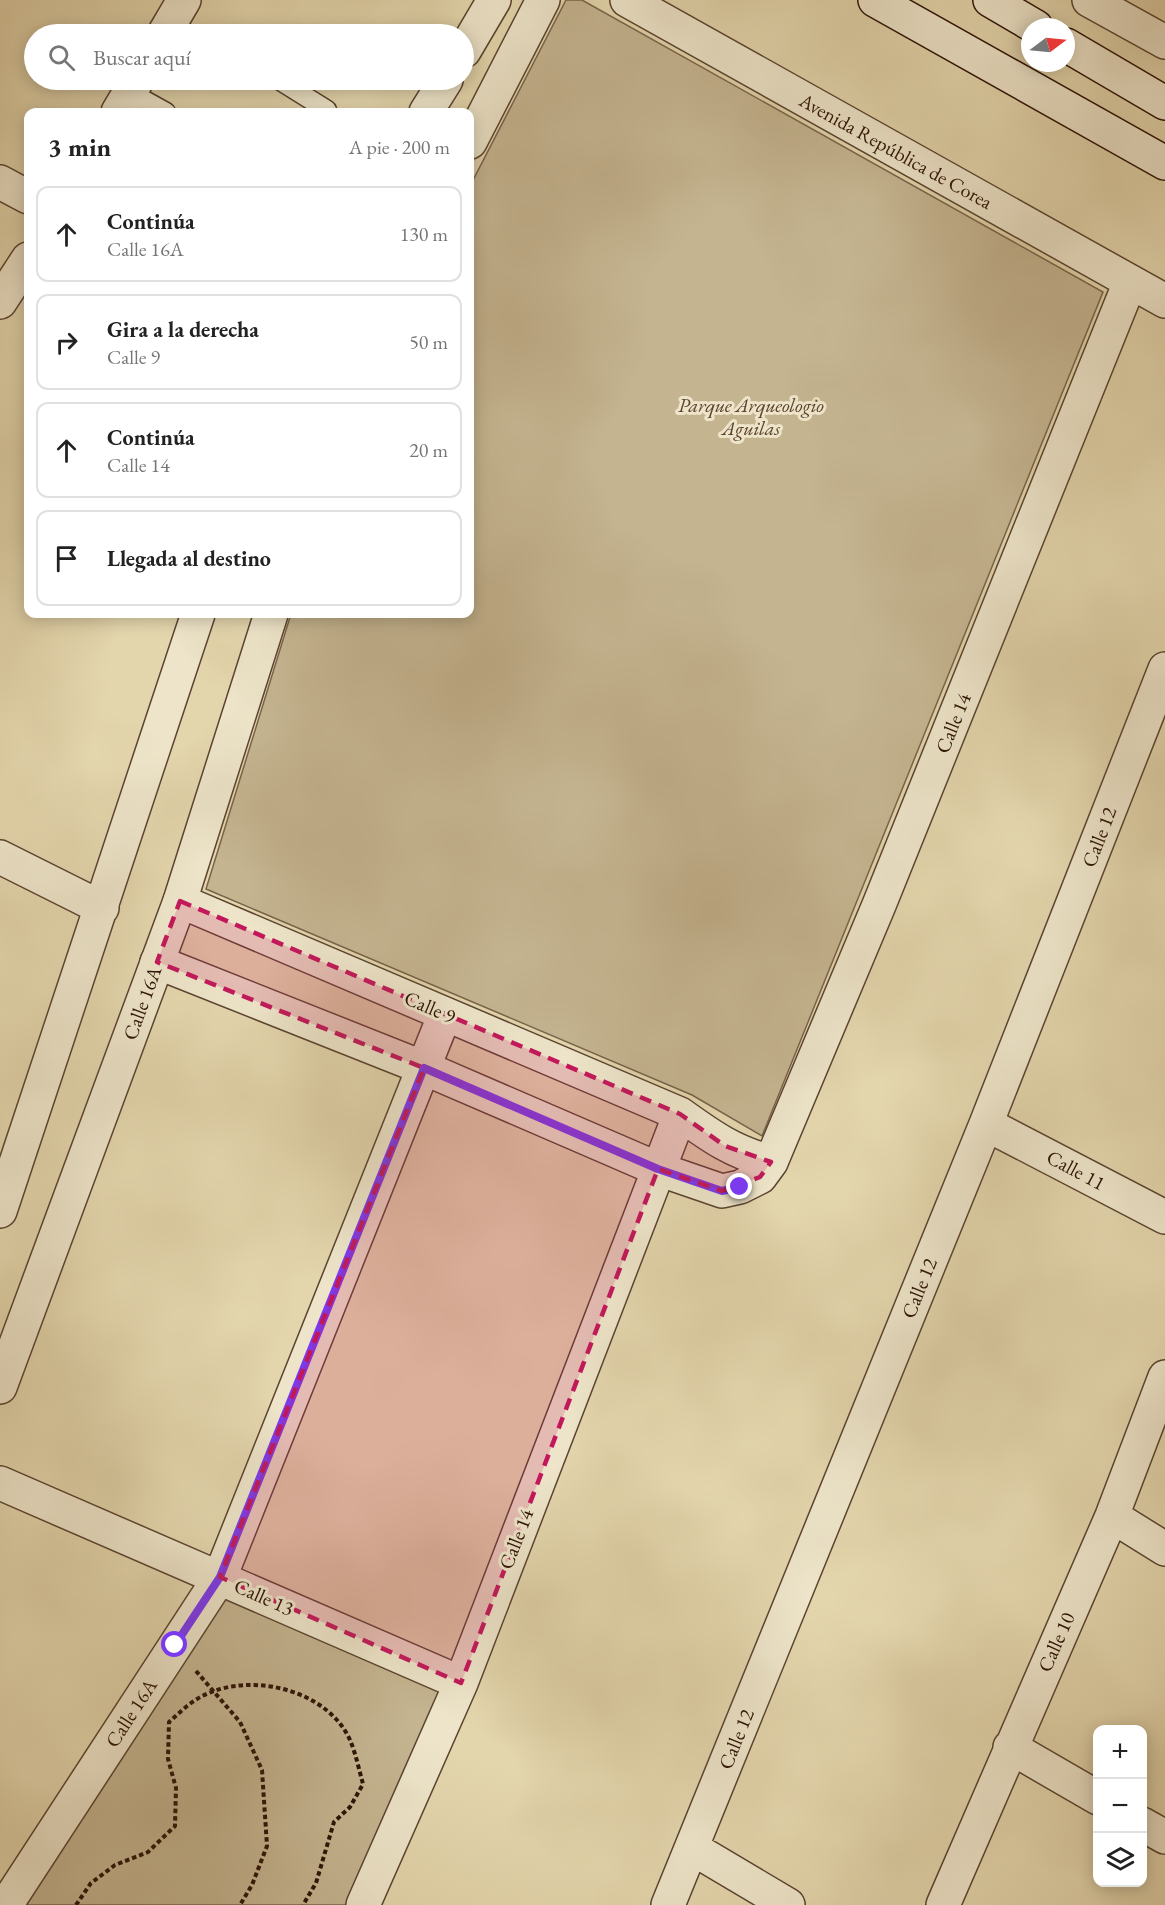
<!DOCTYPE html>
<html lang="es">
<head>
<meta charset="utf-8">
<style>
  body { margin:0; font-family:"EB Garamond",serif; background:#f2f2f2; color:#222 }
  .controls { position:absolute; right:18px; bottom:18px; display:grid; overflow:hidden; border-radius:12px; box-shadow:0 3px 15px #0003 }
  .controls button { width:54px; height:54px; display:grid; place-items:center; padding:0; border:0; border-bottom:2px solid #e0e0e0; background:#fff; color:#222; font:30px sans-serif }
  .compass { position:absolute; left:1021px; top:18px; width:54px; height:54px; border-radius:50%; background:#fff; box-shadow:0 3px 15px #0003; rotate:74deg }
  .stop { position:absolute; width:18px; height:18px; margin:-14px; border:4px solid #7c3aed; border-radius:50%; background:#fff }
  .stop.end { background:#7c3aed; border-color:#fff; box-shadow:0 2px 6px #0008 }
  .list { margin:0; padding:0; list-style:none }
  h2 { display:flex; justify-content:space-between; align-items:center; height:78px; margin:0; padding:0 24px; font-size:26px }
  h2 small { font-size:20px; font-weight:400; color:#767676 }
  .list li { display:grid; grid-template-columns:39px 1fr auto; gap:18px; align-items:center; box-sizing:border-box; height:96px; margin:0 12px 12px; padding:0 12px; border:2px solid #e0e0e0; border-radius:12px }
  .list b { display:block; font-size:22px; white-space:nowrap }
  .list p { margin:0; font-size:20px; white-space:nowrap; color:#767676 }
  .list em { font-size:20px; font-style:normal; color:#767676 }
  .icon { flex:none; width:33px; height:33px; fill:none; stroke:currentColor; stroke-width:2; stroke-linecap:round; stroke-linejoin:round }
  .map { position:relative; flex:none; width:1165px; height:1905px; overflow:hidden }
  .search { position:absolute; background:#fff; box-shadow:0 3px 15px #0003; left:24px; top:24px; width:450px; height:66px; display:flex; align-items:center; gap:15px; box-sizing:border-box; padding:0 21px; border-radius:33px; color:#767676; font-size:22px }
  .panel { position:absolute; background:#fff; box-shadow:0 3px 15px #0003; left:24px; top:108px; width:450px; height:510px; border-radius:12px }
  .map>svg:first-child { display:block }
  .green { fill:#c4b490; stroke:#78644b; stroke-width:1.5 }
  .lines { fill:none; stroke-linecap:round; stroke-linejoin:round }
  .service-casing { stroke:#5a4430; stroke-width:21 }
  .minor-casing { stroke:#5a4430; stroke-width:36 }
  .tertiary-casing { stroke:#5a4430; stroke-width:36 }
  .secondary-casing { stroke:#2d1306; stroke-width:36 }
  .path { stroke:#2d1306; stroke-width:4; stroke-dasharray:4.5 3; stroke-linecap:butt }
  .service { stroke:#ede4c9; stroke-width:18 }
  .minor { stroke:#ede4c9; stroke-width:33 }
  .tertiary { stroke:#ede4c9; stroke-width:33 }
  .secondary { stroke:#ede4c9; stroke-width:33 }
  .route { stroke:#7c3aed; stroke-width:8 }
  .marked { fill:#c2185b; fill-opacity:0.2; stroke:#c2185b; stroke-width:4.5; stroke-dasharray:12 8; stroke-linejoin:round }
  .labels { text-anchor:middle; stroke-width:6; stroke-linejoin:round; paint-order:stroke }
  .street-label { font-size:20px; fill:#2d1306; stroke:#ede4c9 }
  .park-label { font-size:20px; font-style:italic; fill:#5a432f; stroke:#ede4c9 }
</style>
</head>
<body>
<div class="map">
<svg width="1165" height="1905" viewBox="0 0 1165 1905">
  <rect width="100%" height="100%" fill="#e3d5ac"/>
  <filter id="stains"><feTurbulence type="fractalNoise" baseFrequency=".00333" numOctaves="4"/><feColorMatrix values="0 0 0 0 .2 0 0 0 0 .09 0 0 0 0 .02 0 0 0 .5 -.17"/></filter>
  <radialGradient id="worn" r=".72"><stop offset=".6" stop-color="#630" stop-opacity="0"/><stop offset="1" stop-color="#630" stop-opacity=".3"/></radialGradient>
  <path class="green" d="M566,0H582L1103,292L762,1136L692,1095L206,889L291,614H470V186Z
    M226,1593L442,1688L346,1905H26Z"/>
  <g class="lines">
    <defs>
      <path id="service" d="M279,80L327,110L326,112
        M130,92L166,112"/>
      <path id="minor" d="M627,0L1165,301
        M1089,0L1165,42
        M164,34L184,0
        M118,112L137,80
        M0,182L28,197
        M0,302L28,259
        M0,857L102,908
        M180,901L680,1114C712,1137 733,1152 771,1162
        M157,962L424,1068L658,1169L722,1191L740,1187L760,1177L771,1162L879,905L1130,282
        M986,1124L1165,1217
        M0,1483L461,1683
        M1112,1516L1165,1549
        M1010,1747L1098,1798
        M1142,1824L1165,1837
        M692,1848L788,1905
        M6,1905L220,1577L445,1014
        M363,1905L461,1683L680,1114
        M668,1905L986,1124L1165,669
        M943,1905L1112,1516L1165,1377"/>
      <path id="tertiary" d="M464,51L494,0
        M426,112L446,80
        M470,142L543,0
        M0,1211L198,614
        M0,1387L180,901L271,614"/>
      <path id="secondary" d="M875,0L1165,163
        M990,0L1036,27
        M1066,45L1165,103"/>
    </defs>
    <use href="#service" class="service-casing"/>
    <use href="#minor" class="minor-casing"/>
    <use href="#tertiary" class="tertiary-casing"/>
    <use href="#secondary" class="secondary-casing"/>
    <path class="path" d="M196,1671L240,1722L262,1770L267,1846L252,1885L240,1905
      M76,1905L91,1883L115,1865L148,1852L175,1826L176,1788L168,1759L169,1722C178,1714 187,1705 197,1699C244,1670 326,1687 350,1740C356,1754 359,1770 363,1784L350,1807L334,1822L316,1883L303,1905"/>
    <use href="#service" class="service"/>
    <use href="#minor" class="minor"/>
    <use href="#tertiary" class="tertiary"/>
    <use href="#secondary" class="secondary"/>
  </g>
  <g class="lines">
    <path class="route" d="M175,1645L220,1577L424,1068L658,1169L722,1191L740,1187"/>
  </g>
  <path class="marked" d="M180,901L680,1114L725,1146L771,1162L760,1177L722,1191L658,1169L461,1683L220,1577L424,1068L157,962Z"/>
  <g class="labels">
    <g class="street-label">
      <text transform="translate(896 151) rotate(29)" y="7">Avenida República de Corea</text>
      <text transform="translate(953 723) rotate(-68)" y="7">Calle 14</text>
      <text transform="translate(1099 837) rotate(-69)" y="7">Calle 12</text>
      <text transform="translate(142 1003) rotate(-70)" y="7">Calle 16A</text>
      <text transform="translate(430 1007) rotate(23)" y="7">Calle 9</text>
      <text transform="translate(1076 1170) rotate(28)" y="7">Calle 11</text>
      <text transform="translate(919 1288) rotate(-68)" y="7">Calle 12</text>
      <text transform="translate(516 1539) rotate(-69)" y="7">Calle 14</text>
      <text transform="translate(264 1597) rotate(24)" y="7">Calle 13</text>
      <text transform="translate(1056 1642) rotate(-66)" y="7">Calle 10</text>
      <text transform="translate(131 1713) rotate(-57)" y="7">Calle 16A</text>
      <text transform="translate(736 1739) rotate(-68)" y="7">Calle 12</text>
    </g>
    <g class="park-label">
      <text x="751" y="412">Parque Arqueologio<tspan x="751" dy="23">Aguilas</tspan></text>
    </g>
  </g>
  <rect width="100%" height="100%" filter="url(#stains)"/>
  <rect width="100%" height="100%" fill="url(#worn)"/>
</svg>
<div class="controls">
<button>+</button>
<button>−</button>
<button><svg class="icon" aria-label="layers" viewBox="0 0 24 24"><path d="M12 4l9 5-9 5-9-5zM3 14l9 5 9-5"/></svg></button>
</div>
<svg class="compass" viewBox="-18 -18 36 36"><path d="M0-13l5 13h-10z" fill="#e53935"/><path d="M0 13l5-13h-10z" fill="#767676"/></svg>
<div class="stop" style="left:175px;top:1645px"></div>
<div class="stop end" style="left:740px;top:1187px"></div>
<div class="search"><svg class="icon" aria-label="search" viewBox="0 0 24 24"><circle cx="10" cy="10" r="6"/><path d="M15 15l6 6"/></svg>Buscar aquí</div>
<section class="panel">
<h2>3 min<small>A pie · 200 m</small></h2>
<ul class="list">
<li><svg class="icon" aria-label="ahead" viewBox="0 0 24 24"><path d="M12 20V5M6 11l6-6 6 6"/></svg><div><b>Continúa</b><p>Calle 16A</p></div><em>130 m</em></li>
<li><svg class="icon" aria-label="right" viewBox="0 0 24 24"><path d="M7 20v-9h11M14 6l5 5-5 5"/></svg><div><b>Gira a la derecha</b><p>Calle 9</p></div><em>50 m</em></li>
<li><svg class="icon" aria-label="ahead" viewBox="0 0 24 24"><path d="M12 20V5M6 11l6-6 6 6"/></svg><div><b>Continúa</b><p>Calle 14</p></div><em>20 m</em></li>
<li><svg class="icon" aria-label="arrive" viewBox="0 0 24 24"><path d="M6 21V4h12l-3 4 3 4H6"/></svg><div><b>Llegada al destino</b></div></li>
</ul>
</section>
</div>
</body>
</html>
